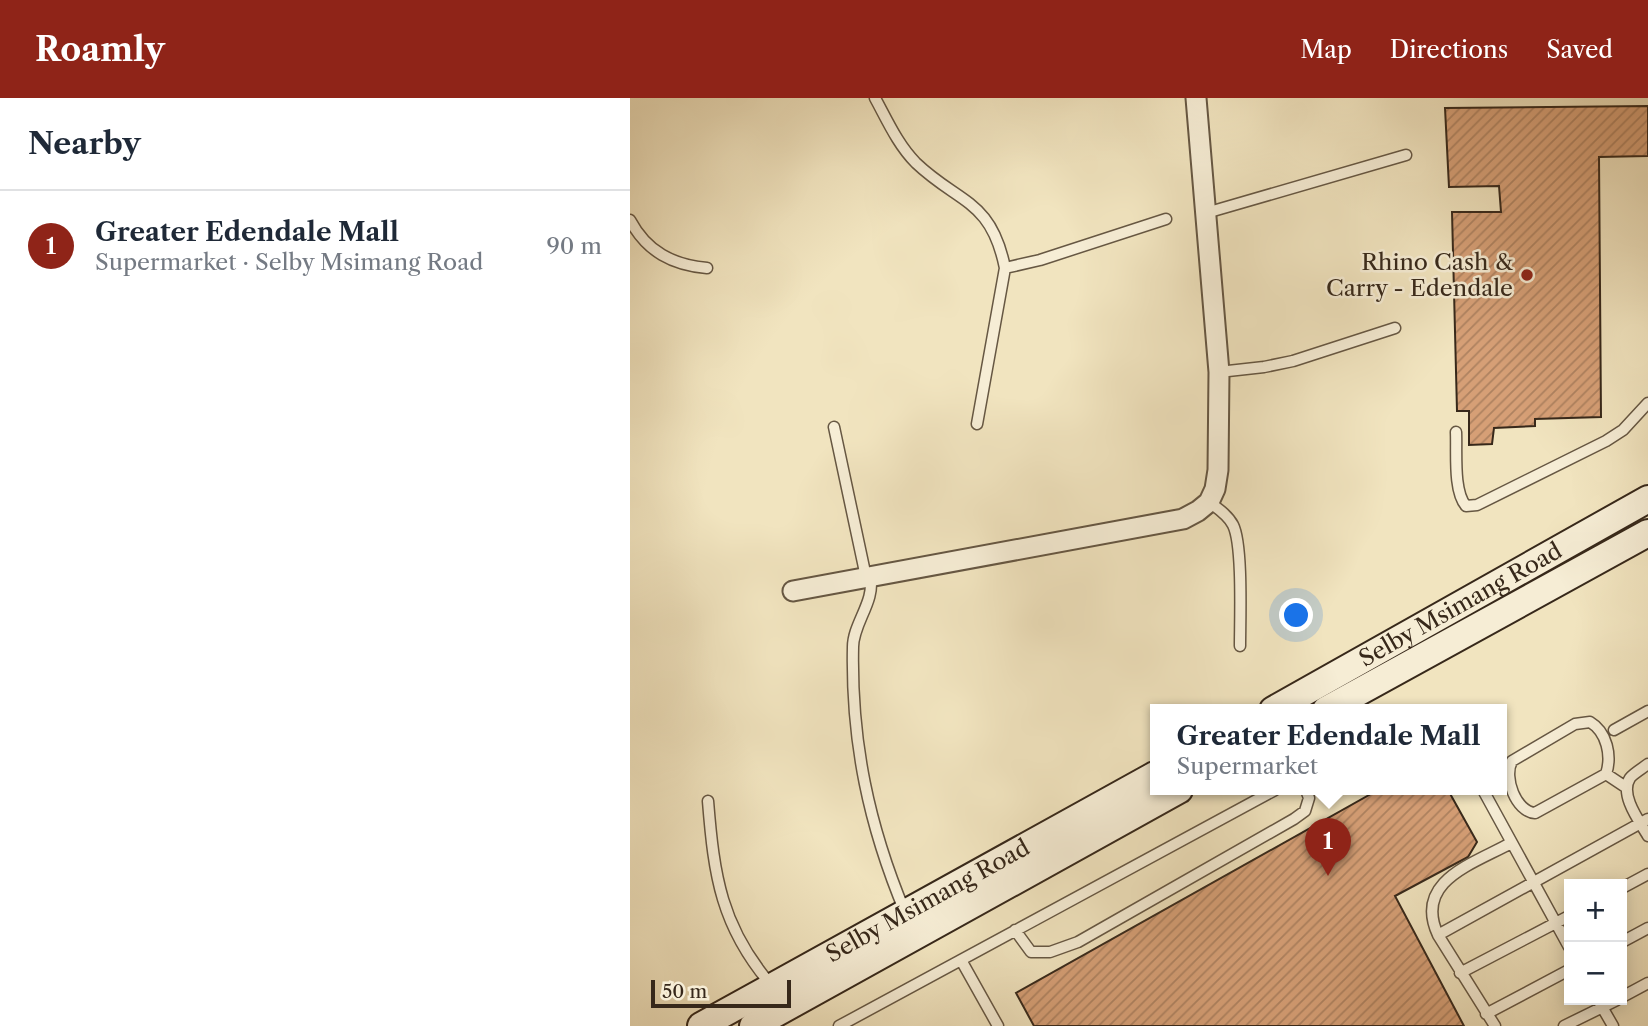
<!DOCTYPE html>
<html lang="en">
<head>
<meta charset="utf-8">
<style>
  body { margin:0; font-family:"Libre Caslon Text",serif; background:#f2f2f3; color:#1f2937 }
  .controls { position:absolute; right:21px; bottom:21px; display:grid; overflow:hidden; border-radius:0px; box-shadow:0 4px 18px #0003 }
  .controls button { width:63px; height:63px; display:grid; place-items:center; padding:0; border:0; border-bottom:2px solid #e0e1e3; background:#fff; color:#1f2937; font:35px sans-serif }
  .scale { position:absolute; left:21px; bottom:18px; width:140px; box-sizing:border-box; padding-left:7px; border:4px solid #37281a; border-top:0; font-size:19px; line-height:24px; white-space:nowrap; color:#37281a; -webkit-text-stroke:5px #f6edd5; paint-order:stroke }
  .you { position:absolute; left:667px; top:518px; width:24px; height:24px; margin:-18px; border:5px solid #fff; border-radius:50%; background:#1a73e8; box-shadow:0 0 0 10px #1a73e833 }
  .badge { display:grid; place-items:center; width:46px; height:46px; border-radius:50%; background:#8f2418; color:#fff; font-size:23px; font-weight:700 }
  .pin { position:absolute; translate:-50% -58px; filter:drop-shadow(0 2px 4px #0008) }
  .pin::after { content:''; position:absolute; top:37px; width:24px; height:21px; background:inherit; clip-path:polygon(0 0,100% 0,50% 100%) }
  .popup { position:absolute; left:520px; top:606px; width:357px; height:91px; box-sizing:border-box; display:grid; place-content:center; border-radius:0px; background:#fff; filter:drop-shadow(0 2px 5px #0005); font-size:23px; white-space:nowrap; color:#747a83 }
  .popup b { font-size:26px; color:#1f2937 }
  .popup::after { content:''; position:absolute; left:50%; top:100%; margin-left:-14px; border:14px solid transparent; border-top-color:#fff }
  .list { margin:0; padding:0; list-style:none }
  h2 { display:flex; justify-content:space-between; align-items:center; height:91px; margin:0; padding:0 28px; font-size:30px }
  h2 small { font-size:23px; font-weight:400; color:#747a83 }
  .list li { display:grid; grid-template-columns:46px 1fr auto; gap:21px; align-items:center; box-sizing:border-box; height:112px; padding:0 28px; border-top:2px solid #e0e1e3 }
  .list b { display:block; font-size:26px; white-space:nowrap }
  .list p { margin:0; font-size:23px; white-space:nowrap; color:#747a83 }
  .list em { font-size:23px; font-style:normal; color:#747a83 }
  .map { position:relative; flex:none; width:1018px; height:928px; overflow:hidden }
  header { display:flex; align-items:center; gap:42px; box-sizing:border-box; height:98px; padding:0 35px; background:#8f2418; color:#fff }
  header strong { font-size:33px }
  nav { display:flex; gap:38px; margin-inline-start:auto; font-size:24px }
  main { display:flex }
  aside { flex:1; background:#fff }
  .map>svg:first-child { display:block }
  .building { fill:url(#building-hatch); stroke:#37281a; stroke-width:2 }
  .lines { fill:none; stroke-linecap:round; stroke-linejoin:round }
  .lane-casing { stroke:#665743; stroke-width:13 }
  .street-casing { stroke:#665743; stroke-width:23 }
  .secondary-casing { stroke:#37281a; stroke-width:30 }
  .lane { stroke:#f6edd5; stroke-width:10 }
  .street { stroke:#f6edd5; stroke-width:19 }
  .secondary { stroke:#f6edd5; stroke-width:26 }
  .poi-dot { fill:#8f2418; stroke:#f6edd5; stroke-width:2.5 }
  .labels { text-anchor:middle; stroke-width:5; stroke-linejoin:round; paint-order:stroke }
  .poi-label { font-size:23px; fill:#37281a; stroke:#f6edd5; text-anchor:end }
  .street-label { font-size:23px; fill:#37281a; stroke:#f6edd5 }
</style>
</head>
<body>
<header>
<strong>Roamly</strong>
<nav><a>Map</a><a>Directions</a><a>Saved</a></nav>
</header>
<main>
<aside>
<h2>Nearby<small></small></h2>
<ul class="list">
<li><span class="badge">1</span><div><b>Greater Edendale Mall</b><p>Supermarket · Selby Msimang Road</p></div><em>90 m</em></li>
</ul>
</aside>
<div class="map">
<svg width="1018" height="928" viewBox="0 0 1018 928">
  <defs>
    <pattern id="building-hatch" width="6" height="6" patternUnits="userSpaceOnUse" patternTransform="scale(1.75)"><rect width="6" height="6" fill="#d69f76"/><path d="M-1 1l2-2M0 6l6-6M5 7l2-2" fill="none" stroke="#ae8260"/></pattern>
  </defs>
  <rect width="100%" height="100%" fill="#f1e4bf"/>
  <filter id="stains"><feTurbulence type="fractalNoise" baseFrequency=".00286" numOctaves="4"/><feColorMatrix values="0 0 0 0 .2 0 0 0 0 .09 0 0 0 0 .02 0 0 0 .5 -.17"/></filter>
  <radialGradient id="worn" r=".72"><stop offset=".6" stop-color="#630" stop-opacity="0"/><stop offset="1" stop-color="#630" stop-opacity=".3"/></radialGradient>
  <path class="building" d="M1018,8V58L969,59L971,319L905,321V328L864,330L862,346L839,347V313H827L822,114H871L869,88L819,89L815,10Z
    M748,692H818L847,744L838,759L765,798L834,928H404L386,895Z"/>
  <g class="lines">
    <defs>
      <path id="lane" d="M245,0C257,22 268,47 286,65C329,106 361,101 375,170L347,326
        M576,115L776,57
        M0,122C17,154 43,167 77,170
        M375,170L410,162L536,121
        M589,274L634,269L663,263L765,230
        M204,329L236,479
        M826,334C827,354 823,393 836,408L847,407L976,343L993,332L1018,305
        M579,404C587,410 598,417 603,427C613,447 610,522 610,548
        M240,478C246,503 223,525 223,549C221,644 239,728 275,814
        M960,624C977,634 982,658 976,676L905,715C886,714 873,679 882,663L945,626Z
        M984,632L1018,613
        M1018,666C1013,670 1004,675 1000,680C989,697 1010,724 1018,738
        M976,676L997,690
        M853,692L939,849
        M78,703C84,778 91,829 142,888
        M992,790L1018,776
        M385,832L401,854H420L448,844L664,721L675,713L679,700L676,692
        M808,837L1018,721
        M992,844L1018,830
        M331,862L368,928
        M830,875L939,818
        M992,899L1018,885
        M968,902L983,928
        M856,916L939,872
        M209,928L645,692
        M865,928L808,837C783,783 843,766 881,745
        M934,928L987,902"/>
      <path id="street" d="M163,493L553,421L568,413L579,404L585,391L588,372L589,274L566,0"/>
      <g id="secondary">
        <path id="s1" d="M643,612L1018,401"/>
        <path d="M696,612L1018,435"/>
        <path id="s2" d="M71,928L525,677"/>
        <path d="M123,928L549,692"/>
      </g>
    </defs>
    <use href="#lane" class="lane-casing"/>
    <use href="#street" class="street-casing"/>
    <use href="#secondary" class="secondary-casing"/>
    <use href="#lane" class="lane"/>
    <use href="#street" class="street"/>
    <use href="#secondary" class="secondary"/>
  </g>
  <circle class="poi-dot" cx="897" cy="177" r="7"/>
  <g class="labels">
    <g class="poi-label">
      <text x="883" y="172">Rhino Cash &amp;<tspan x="883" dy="26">Carry - Edendale</tspan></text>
    </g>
    <g class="street-label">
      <text dy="8" stroke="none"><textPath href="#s1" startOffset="215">Selby Msimang Road</textPath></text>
      <text dy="8" stroke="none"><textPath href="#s2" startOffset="259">Selby Msimang Road</textPath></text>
    </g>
  </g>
  <rect width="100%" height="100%" filter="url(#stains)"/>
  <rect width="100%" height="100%" fill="url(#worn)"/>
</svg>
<div class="controls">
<button>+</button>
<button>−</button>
</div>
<div class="scale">50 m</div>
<div class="you"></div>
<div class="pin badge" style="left:698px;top:778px">1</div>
<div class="popup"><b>Greater Edendale Mall</b>Supermarket</div>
</div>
</main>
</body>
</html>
